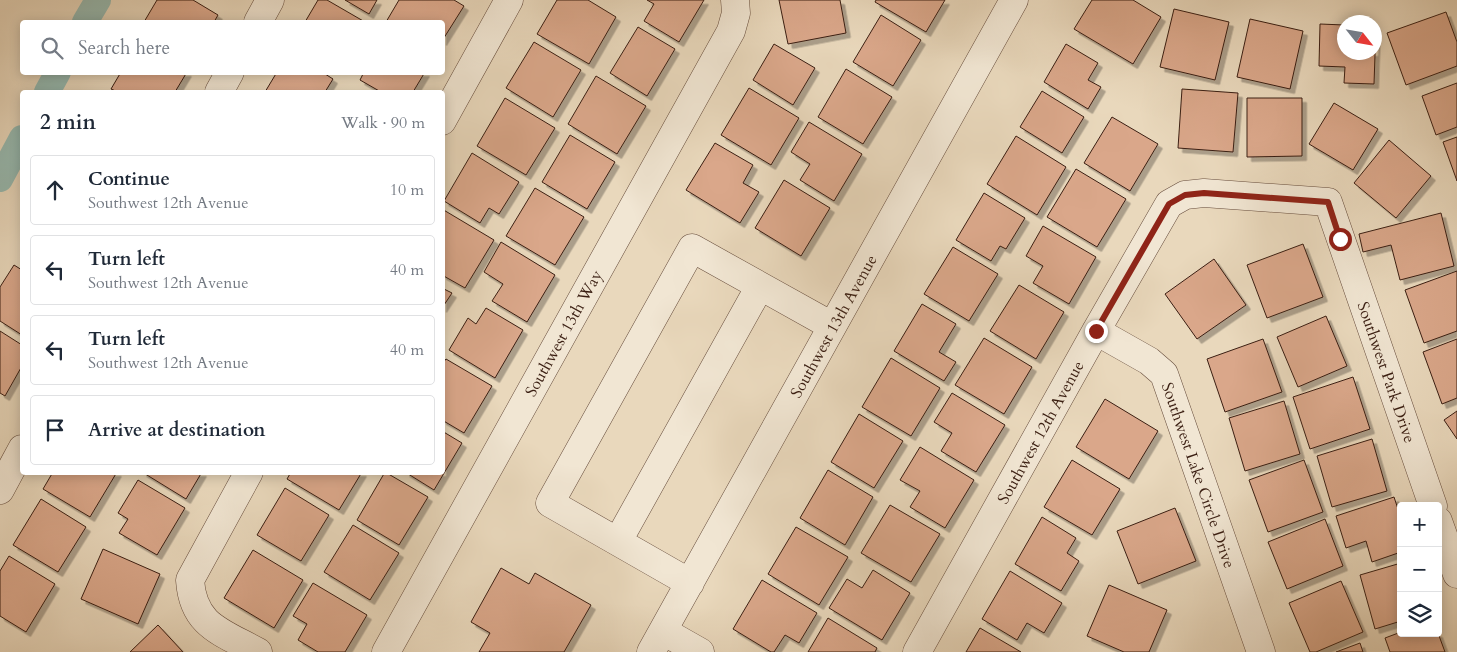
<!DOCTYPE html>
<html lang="en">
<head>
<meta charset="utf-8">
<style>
  body { margin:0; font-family:Cardo,serif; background:#f6f6f7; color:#1f2937 }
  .controls { position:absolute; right:15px; bottom:15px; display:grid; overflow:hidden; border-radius:5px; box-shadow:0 2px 12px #0003 }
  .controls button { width:45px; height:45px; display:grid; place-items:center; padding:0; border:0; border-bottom:1px solid #e0e1e3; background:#fff; color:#1f2937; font:25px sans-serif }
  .compass { position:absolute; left:1337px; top:15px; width:45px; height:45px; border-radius:50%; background:#fff; box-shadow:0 2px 12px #0003; rotate:121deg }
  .stop { position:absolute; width:15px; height:15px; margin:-11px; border:4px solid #8f2418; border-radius:50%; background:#fff }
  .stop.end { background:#8f2418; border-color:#fff; box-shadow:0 1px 5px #0008 }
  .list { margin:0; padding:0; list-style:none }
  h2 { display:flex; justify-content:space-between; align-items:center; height:65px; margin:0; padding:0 20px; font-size:21px }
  h2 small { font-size:16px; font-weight:400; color:#747a83 }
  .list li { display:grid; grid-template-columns:32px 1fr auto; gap:15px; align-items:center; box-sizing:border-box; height:70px; margin:0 10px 10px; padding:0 10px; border:1px solid #e0e1e3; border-radius:5px }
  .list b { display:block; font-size:19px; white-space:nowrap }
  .list p { margin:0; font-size:16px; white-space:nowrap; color:#747a83 }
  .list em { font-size:16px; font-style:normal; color:#747a83 }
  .icon { flex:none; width:28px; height:28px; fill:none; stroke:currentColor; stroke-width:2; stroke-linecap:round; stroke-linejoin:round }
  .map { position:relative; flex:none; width:1457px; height:652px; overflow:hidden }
  .search { position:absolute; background:#fff; box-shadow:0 2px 12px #0003; left:20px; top:20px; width:425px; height:55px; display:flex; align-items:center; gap:12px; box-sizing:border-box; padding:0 18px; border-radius:5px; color:#747a83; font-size:19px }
  .panel { position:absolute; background:#fff; box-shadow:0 2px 12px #0003; left:20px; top:90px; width:425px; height:385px; border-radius:5px }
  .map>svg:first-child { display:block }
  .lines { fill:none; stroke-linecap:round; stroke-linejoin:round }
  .canal { stroke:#97bab1; stroke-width:26 }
  .building { fill:#daa78a; stroke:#3a1e12; filter:url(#shadow) }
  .minor-casing { stroke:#664c3c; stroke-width:29 }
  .minor { stroke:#f1e6d3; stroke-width:28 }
  .route { stroke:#8f2418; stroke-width:6 }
  .labels { text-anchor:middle; stroke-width:4; stroke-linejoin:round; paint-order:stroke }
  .street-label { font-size:16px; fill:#3a1e12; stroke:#f1e6d3 }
</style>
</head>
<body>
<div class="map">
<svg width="1457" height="652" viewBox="0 0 1457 652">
  <defs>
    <filter id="shadow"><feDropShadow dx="4.5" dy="4.5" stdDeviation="0" flood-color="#0004"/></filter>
  </defs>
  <rect width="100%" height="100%" fill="#e9d8bc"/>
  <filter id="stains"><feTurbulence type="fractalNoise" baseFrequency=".004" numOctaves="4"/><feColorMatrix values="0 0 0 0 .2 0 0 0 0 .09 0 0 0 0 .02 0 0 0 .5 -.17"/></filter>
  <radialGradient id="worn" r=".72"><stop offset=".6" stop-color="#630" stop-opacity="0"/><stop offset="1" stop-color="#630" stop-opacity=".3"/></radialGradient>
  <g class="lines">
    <path class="canal" d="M85,22L98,0
      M47,92L58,72
      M0,179L22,138"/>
  </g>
  <path class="building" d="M157,0H193L218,15L214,22H144Z
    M318,0H327L365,22H305Z
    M345,0H377L369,14Z
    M399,0H454L464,6L442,41V22H386Z
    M557,0H588L616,17L589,64L537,34Z
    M647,0H704L679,42L644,21L654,4Z
    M779,0H840L846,33L788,44Z
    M876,0H945L926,32L875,2Z
    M1092,0H1133L1161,17L1133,64L1074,29Z
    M1174,9L1229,22L1215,80L1160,67Z
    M1446,12L1457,42V66L1406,85L1387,33Z
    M881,15L921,40L893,86L853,62Z
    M1250,19L1303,31L1290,89L1237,77Z
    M1320,24L1344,25V52H1374L1376,26L1374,84L1344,83L1345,67L1319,66Z
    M638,27L675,49L647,96L610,73Z
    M534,42L581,70L553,117L506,88Z
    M774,44L815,68L793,105L753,80Z
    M1066,44L1098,63L1088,80L1101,87L1088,109L1044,82Z
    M846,69L892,97L863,144L818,117Z
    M121,72H187L175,92H118L111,89Z
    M277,72H322L333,79L325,92H265Z
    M364,72H425L413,92H381L360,80Z
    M596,76L646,106L617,154L568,124Z
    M1457,83V127L1436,135L1422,96Z
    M749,88L799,118L771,165L721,135Z
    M1182,89L1238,93L1233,152L1178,148Z
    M1042,91L1084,117L1062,153L1020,127Z
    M505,98L555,128L526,175L477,146Z
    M1247,98H1302V156L1247,157Z
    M1334,103L1378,129L1353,170L1309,144Z
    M1112,117L1158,144L1130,191L1084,163Z
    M809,122L862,154L834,201L800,180L810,164L791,152Z
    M570,135L615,162L587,209L542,182Z
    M1016,136L1066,167L1037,215L987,184Z
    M1457,137V181L1443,142Z
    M1389,140L1431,176L1396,218L1354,183Z
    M715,143L753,165L743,183L759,192L740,223L686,190Z
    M472,153L519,182L499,214L489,208L480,223L444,201Z
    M1076,169L1126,199L1097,247L1047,217Z
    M784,180L830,208L801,256L755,228Z
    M535,188L584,217L555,265L506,236Z
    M984,193L1025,218L1006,249L1000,246L991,261L956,240Z
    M442,209L494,240L465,288L442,275Z
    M1441,213L1454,266L1400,280L1391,245L1363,252L1359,234Z
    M1043,226L1096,257L1069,304L1033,283L1043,266L1026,256Z
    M501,242L555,275L527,322L492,301L503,284L484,272Z
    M1303,244L1323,297L1267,318L1247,265Z
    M953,247L998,274L969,321L924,294Z
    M1214,259L1246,305L1197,339L1165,294Z
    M14,265L22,270V335L0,321V287Z
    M1457,271V331L1424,343L1405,290Z
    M1019,285L1064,312L1036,359L990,331Z
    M442,288L452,293L442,308Z
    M922,304L956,324L939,352L956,362L944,381L894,351Z
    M486,308L523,330L495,378L449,350L468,318L476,324Z
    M1326,316L1347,366L1298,387L1277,337Z
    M0,331L22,345V366L5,396L0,393Z
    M984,338L1032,367L1004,414L955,385Z
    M1263,339L1282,392L1225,412L1207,359Z
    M1457,339V398L1442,404L1423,352Z
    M891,358L940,388L911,436L862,407Z
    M446,359L492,386L464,433L442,420V364Z
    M1353,377L1370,429L1310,449L1293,397Z
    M952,393L1005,425L976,472L941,451L952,433L934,422Z
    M1105,399L1158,431L1129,479L1076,447Z
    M1284,401L1300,454L1245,471L1229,418Z
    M1457,411V439L1444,420Z
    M859,414L903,441L874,488L831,462Z
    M442,431L462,443L434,490L405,472H442Z
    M1372,439L1387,491L1332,507L1317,456Z
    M920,447L974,480L945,528L910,507L920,491L900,480Z
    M1072,460L1120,489L1092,535L1044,507Z
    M1304,460L1323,512L1268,532L1249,480Z
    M828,470L873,497L845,545L800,518Z
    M53,472H117L90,517L43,489Z
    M142,472H202L186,499Z
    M291,472H362L339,510L287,479Z
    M385,472L428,497L399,545L357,520Z
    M138,480L185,508L157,555L119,533L128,519L118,513Z
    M285,488L329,515L301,561L257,535Z
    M1394,497L1401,518V552L1372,562L1366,541L1346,548L1336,516Z
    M41,499L86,527L58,572L13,545Z
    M890,505L940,534L911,582L861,553Z
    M1175,508L1196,561L1138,584L1117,531Z
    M1042,517L1076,538L1067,553L1079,561L1061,591L1015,564Z
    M1325,519L1343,566L1287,589L1268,542Z
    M353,525L399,553L370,600L324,572Z
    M796,527L848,557L819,605L768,574Z
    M103,549L160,574L138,624L81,599Z
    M253,550L303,580L274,628L224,598Z
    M9,556L55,584L26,632L0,616V571Z
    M1401,563V621L1375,629L1360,575Z
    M501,568L529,584L535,573L591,605L564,652H479L490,633L471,622Z
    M873,570L910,593L882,640L829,608L847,579L862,588Z
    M1010,571L1062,603L1044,633L1027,623L1017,640L982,619Z
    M762,580L817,613L799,643L785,635L774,652H771L733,629Z
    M1341,581L1363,632L1316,652H1310L1289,603Z
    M313,583L367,615L345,652H318L298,640L307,624L293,616Z
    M1109,585L1167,610L1149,652H1124L1087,636Z
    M828,618L877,648L875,652H808Z
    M158,625L183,652H130Z
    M980,628L1021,652H966Z
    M1401,632L1438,633L1445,652H1390L1385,638Z
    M1360,643L1363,652H1336Z"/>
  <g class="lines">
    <defs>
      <path id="minor" d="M258,22L270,0
        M219,92L230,72
        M442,121L509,0
        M1096,331L1149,361L1164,374L1261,652
        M249,472L190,580C193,626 222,632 258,652
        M0,490L22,449
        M1438,521L1457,574
        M618,541L760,286
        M690,583L550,503L692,248L832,326
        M663,631L700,652
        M386,652L731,31L736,13L735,0
        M651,652L1014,0
        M917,652L1096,331L1169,204L1185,195L1204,193L1328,202L1433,506"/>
    </defs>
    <use href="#minor" class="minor-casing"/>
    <use href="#minor" class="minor"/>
  </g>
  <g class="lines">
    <path class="route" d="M1096,331L1169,204L1185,195L1204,193L1328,202L1340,239"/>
  </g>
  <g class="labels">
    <g class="street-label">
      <text transform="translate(833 326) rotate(-61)" y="6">Southwest 13th Avenue</text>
      <text transform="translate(563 333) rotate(-61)" y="6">Southwest 13th Way</text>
      <text transform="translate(1387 372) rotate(71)" y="6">Southwest Park Drive</text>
      <text transform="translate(1040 432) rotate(-61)" y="6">Southwest 12th Avenue</text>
      <text transform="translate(1199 475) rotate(71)" y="6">Southwest Lake Circle Drive</text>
    </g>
  </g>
  <rect width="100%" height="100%" filter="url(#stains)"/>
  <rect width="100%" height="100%" fill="url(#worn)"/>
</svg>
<div class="controls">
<button>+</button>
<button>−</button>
<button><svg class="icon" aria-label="layers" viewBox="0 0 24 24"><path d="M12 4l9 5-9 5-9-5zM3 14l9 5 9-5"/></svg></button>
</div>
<svg class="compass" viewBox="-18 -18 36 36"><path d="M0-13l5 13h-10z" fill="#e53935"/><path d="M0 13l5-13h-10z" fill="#747a83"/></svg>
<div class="stop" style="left:1340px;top:239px"></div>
<div class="stop end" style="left:1096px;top:331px"></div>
<div class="search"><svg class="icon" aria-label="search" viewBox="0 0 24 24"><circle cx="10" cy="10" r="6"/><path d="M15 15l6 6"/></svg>Search here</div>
<section class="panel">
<h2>2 min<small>Walk · 90 m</small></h2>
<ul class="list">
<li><svg class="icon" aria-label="ahead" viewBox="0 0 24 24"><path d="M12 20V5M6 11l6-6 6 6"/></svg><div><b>Continue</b><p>Southwest 12th Avenue</p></div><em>10 m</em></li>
<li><svg class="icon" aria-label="left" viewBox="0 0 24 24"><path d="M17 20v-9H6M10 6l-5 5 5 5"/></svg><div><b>Turn left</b><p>Southwest 12th Avenue</p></div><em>40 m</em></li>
<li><svg class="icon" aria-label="left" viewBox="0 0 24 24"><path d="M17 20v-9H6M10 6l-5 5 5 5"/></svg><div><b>Turn left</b><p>Southwest 12th Avenue</p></div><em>40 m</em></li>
<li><svg class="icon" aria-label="arrive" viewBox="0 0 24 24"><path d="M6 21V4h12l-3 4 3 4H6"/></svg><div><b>Arrive at destination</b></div></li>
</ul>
</section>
</div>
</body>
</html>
